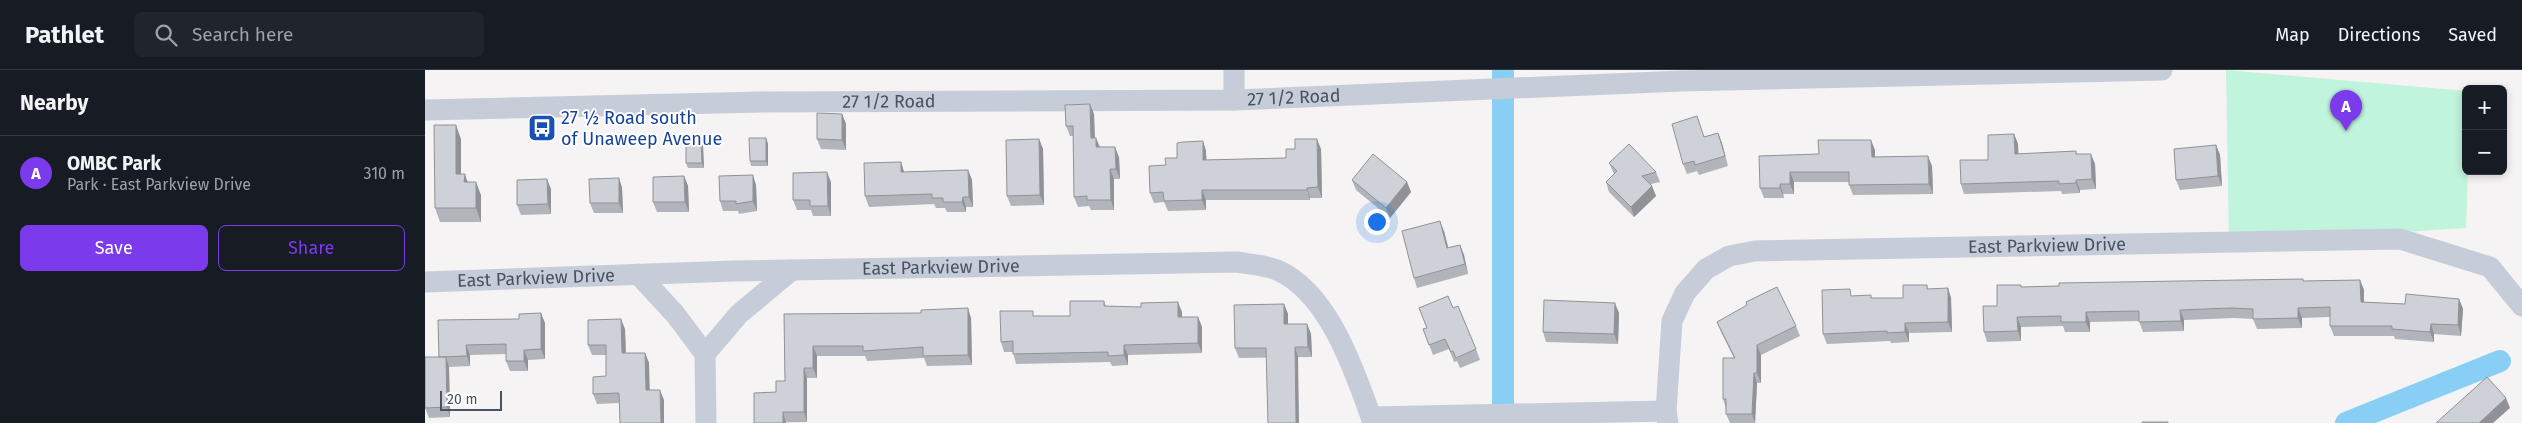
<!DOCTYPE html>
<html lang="en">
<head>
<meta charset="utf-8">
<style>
  body { margin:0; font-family:"Fira Sans",sans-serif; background:#20242c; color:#f1f3f6 }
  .controls { position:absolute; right:15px; top:15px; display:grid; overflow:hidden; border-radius:8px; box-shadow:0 2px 8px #0003 }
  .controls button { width:45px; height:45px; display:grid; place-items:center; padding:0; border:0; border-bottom:1px solid #363941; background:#171b24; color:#f1f3f6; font:25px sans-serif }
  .scale { position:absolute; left:15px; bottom:12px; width:62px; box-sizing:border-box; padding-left:5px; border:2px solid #485262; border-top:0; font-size:14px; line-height:18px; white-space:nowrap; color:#485262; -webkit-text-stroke:4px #fff; paint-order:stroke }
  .you { position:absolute; left:951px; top:151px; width:18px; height:18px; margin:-12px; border:4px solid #fff; border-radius:50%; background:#1a73e8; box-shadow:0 0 0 8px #1a73e833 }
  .badge { display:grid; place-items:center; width:32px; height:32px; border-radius:50%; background:#7c3aed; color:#fff; font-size:16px; font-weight:700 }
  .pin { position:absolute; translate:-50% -41px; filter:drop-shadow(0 1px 2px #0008) }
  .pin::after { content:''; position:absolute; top:26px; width:18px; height:15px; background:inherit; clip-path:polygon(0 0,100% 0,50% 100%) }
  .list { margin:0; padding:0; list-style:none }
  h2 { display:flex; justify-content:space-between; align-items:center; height:65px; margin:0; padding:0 20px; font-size:21px }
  h2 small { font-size:16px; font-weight:400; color:#9ea1a6 }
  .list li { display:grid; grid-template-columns:32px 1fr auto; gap:15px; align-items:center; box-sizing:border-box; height:75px; padding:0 20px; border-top:1px solid #363941 }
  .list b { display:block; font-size:19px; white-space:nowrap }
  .list p { margin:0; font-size:16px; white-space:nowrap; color:#9ea1a6 }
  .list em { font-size:16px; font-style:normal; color:#9ea1a6 }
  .actions { display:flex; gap:10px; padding:15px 20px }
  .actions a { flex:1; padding:11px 0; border:1px solid #7c3aed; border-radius:8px; text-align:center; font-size:18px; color:#7c3aed }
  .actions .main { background:#7c3aed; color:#fff }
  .icon { flex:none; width:28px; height:28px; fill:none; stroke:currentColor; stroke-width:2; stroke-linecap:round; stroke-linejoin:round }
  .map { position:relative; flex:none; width:2097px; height:353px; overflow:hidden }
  header { display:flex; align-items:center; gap:30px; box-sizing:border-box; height:70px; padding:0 25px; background:#171b24; border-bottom:1px solid #363941 }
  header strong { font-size:24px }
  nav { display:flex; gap:28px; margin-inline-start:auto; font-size:18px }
  .search { width:350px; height:45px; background:#20242c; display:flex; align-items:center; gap:12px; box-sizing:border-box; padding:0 18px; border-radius:8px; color:#9ea1a6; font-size:19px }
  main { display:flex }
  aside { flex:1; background:#171b24 }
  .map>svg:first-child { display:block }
  .green { fill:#c0f4dc }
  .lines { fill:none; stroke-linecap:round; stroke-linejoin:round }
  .canal { stroke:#89cef4; stroke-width:22 }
  .street { stroke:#c6ccd8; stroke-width:21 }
  .wall { fill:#b1b4ba }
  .shaded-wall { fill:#909297 }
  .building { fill:#ced1d8; stroke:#909297 }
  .labels { text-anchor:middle; stroke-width:4; stroke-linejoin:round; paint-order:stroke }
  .street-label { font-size:18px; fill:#485262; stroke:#fff }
  .transit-label { font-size:18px; fill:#164399; stroke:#fff; text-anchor:start }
</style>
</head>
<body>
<header>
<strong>Pathlet</strong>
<div class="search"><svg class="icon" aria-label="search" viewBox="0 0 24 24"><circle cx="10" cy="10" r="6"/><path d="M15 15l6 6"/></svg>Search here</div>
<nav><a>Map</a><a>Directions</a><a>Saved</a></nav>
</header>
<main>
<aside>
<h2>Nearby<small></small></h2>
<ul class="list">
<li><span class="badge">A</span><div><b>OMBC Park</b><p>Park · East Parkview Drive</p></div><em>310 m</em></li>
</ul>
<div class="actions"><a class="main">Save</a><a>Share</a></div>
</aside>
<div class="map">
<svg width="2097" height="353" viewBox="0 0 2097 353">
  <rect width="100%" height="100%" fill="#f5f3f3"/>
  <path class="green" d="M1801,0L2041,21V101H2043L2041,158L1804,173Z"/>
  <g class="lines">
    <path class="canal" d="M1078,353V0
      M1921,353L2075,291"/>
    <g class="street">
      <path d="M809,0V30"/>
      <path id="s1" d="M0,40L336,32L809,30L1256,11L1737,0"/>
      <path d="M213,204L250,244L280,284L281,353"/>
      <path id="s2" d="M0,212L309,201L811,192C824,194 840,195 852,200C903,222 929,299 946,347"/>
      <path d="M280,284L314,244L367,200"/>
      <path d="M946,347L1241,341"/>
      <path id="s3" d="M1243,353L1241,341L1247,251L1260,223L1281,199L1304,186L1330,181L1975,169L2065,197L2097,236"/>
    </g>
  </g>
  <path class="wall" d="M417,44L421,54V80L396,79L392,69Z
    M669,44L670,68H671L675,77L694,87L695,109H689V140H666L664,136L653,137L649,127L648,66H645L641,56Z
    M1272,46L1279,67L1293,63L1303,96L1274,105L1272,101L1262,104L1258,94Z
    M1589,64L1593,74V84L1651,81L1652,84L1670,94L1671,119L1655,120V123L1637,124L1636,121L1539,124L1536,114L1563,90Z
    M341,68L343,74V96H326L325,91Z
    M36,69V104L56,125V152H15L10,138Z
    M614,69L618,79L619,135L586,136L582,126Z
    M276,71L278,76L279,98H263L261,93Z
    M778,71L781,81V90L861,88L896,79L897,128H885V130H781V140L743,141L739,132L729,133L725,123L741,95Z
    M1791,75L1795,85L1797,116L1755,120L1751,110Z
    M1450,80V87L1507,96L1508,124L1428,125L1424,115V112H1369V124H1358L1359,128H1339L1335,118L1394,84Z
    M476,92L479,102L543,100L547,110L548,137H541V142H522L520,138H511L509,134L444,137L440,126Z
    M1184,93L1231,102L1235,112L1226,114L1231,126L1209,147L1184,122L1181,112L1189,104Z
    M259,106L263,116L264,142H232L228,132Z
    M194,108L197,118L198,143H169L165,133Z
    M927,110L982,112L986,122L965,148L931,120Z
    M406,112V146H388L386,140H372L368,130Z
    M331,115L332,141L314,144L313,141H298L295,131Z
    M126,119V144L96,145L92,135Z
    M1019,161L1023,178L1035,175L1039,185L1043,204L992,218L989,208Z
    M1878,209L1879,211L1935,210L1939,220V232L1980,234L2034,229L2038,239L2036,266L2009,264V272L1970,269L1969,266H1909L1905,256V247L1877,248V258L1832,259L1828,249L1809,248L1759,250V261L1718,262L1714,251L1665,252V262H1640L1638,256L1596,257V271L1562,272L1559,262L1572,236L1597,217Z
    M1502,215L1503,219L1523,218L1526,228L1527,262L1484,263V272L1466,273L1465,271L1402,274L1398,264L1428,226L1447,228H1478Z
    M679,231L681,236L757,242V247H773L777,257V283L703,285V295L687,296L685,292L591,294L588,282H579L576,272L645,246Z
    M859,234L863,244V254H882L886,264L887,287L814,288L810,278Z
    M994,238H1028L1051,279L1055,290L1035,298L1032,291L1029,292L1024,279L1008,285L998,259L1002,258Z
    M496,243L546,248L547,295L502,296L499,288L442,291L440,286H392V308H382V352L329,353L360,311L359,244Z
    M1194,243L1193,274L1121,272L1118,262Z
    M13,250L120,253V289L103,290V301H85L81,291V284L45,285V296L24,297L25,347L4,348L0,338L14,287Z
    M1292,252L1371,256L1375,266L1336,285V313H1332L1330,353H1305L1301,344V339L1298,329L1309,288L1296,262Z
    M200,259L201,283H220L224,293V320L239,330L194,333L172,334L168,324L181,306V285H167L163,275Z"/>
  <path class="shaded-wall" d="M665,34L669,44L670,78L666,68Z
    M417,44L421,54V80L417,70Z
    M31,55L36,69V118L31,104Z
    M1293,63L1297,73L1303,96L1300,86Z
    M1589,64L1593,74L1594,94L1590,84Z
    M341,68L343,74V96L341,91Z
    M671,68L675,78L671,77Z
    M614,69L618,79L619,135L615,125Z
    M892,69L896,79L897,128L893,117Z
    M1446,70L1450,80V97L1447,87Z
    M276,71L278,76L279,98L277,93Z
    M778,71L781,81L782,100L778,90Z
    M1791,75L1795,85L1797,116L1793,106Z
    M690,77L694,87L695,109L691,99Z
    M1666,84L1670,94L1671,119L1667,109Z
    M1503,86L1507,96L1508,124L1504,114Z
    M476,92L479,102H476Z
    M685,99L689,109V140L686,130Z
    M543,100L547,110L548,137L544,127Z
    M402,102L406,112V146L403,136Z
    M1365,102L1369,112V124L1365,114Z
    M40,104L44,117L39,112Z
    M328,105L331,115L332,141L328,131Z
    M259,106L263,116L264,142L260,132Z
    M194,108L197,118L198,143L194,133Z
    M122,109L126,119V144L123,134Z
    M1651,110L1655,120V123L1651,113Z
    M51,112L56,125V152L51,138Z
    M982,112L986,122L965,148L961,138Z
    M1355,114L1358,124L1359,128L1355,118Z
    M1227,116L1231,126L1209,147L1206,137Z
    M882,118L885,128V130L882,120Z
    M777,120L781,130V140L777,130Z
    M538,127L541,137V142L537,132Z
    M1015,151L1019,161L1026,188L1022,178Z
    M1035,175L1039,185L1043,204L1040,194Z
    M1935,210L1939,220V242L1936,232Z
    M1523,218L1526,228L1527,262L1523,252Z
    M2034,229L2038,239L2036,266L2033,255Z
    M753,232L757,242V257L753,247Z
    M1190,233L1194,243L1193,274L1189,264Z
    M859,234L863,244V264L859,254Z
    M543,238L546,248L547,295L543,285Z
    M1873,238L1877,248V258L1873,248Z
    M1755,240L1759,250V261L1756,251Z
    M1661,242L1665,252V262L1661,252Z
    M116,243L120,253V289L116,279Z
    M773,247L777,257V283L773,273Z
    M1592,247L1596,257V271L1593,261Z
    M196,249L200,259L201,293L197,283Z
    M1480,253L1484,263V272L1480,262Z
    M882,254L886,264L887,287L883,277Z
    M2006,254L2009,264V272L2005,262Z
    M41,275L45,285V296L42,286Z
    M699,275L703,285V295L699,285Z
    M1332,275L1336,285V313L1332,303Z
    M388,276L392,286V308L388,298Z
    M870,277L873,287L874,353H871Z
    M99,280L103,290V301L99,291Z
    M220,283L224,293L225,330L221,320Z
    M21,287L24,297L25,347L22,337Z
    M379,298L382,308V352L379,342Z
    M1329,303L1332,313L1330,353L1327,344Z
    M235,320L239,330V353H236Z
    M2081,328L2085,338L2068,353H2054Z
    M358,342L361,353H358Z"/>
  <path class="building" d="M665,34L666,68H671V77H690L691,99H685L686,130H662V126L649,127L648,56H641L640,35Z
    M392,43L417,44V70L392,69Z
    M1272,46L1279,67L1293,63L1300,86L1270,95L1269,91L1258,94L1247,54Z
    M9,55H31V104H40L39,112H51V138H10Z
    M1589,64L1590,84L1651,81V84H1666L1667,109L1651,110V113L1634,114V111L1536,114L1535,90H1563V65Z
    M324,68H341V91H325Z
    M614,69L615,125L582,126L581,70Z
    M870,69H892L893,117L882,118V120H777V130L739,131L738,122L725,123L724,96L741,95L740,88H752V73L758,72L778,71V90L861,88V79H870Z
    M1393,70H1446L1447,87L1503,86L1504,114L1424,115V102H1365V114H1355V118H1335L1334,86L1394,84Z
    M261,71H276L277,93H261Z
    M1204,74L1231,102L1217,106L1227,116L1206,137L1181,112L1192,101L1184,93Z
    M1791,75L1793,106L1751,110L1749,79Z
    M948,84L982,112L961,138L927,110Z
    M476,92V102L543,100L544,127H538L537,132H518V128H507V124L440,126L439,93Z
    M402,102L403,136H385V130H368V103Z
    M328,105V131L311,134V131H295L294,106Z
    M259,106L260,132H228V107Z
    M194,108V133H165L164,109Z
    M122,109L123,134L92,135V110Z
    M1015,151L1022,178L1035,175L1040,194L989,208L977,161Z
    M1878,209V211L1935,210L1936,232L1980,234L1981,224L2034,229L2033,255L2006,254L2005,262L1967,259V256H1905V237L1873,238V248L1828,249V239L1805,238L1755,240L1756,251L1714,252V241L1661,242V252H1636V246L1592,247L1593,261L1559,262L1558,236H1572V215H1596V217L1634,216V213Z
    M1478,215H1502V219L1523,218V252L1480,253V262L1462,263V261L1398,264L1397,220L1425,219L1426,226L1446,225V228H1478Z
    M1352,217L1371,256L1332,275V303H1329L1327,344H1301V329H1298V288H1310L1292,252L1322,235L1321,232Z
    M1023,226L1028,238L1033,236L1051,279L1031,288L1028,281L1026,282L1020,269L1004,275L998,259L1002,258L994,238Z
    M1119,230L1190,233L1189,264L1118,262Z
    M645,231H679V236L716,237V233L753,232V247H773V273L699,275V285L683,286V282L588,284V271L576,272L575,241H608V246H645Z
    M859,234V254H882L883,277H870L871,353H843L841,278H810L809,235Z
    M543,238V285L498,286V277L438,281V276H388V298H379V342H358V353H329V323L351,322V311H360L359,244L496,243V240Z
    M116,243V279L99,280V291H81V274L41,275L42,286L14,287L13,250L94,249V244Z
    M196,249L197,283H220L221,320H235L236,353H195L194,323L168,324V307L181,306V275H163V250Z
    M0,287H21L22,337L0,338Z
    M2062,307L2081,328L2054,353H2011Z
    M1717,352H1743V353H1717Z"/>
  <defs>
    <symbol id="bus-square" viewBox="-11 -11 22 22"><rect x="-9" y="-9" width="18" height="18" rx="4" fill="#1a4fb4" stroke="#fff"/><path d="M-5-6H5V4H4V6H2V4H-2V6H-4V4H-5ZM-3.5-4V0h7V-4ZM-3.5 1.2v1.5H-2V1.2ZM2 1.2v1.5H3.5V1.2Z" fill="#fff"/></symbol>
  </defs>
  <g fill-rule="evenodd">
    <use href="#bus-square" x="101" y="42" width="32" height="32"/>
  </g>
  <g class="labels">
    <g class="street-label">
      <text dy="6" stroke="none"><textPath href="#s1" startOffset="869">27 1/2 Road</textPath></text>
      <text dy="6" stroke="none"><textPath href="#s1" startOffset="464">27 1/2 Road</textPath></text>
      <text dy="6" stroke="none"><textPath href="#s3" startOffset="510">East Parkview Drive</textPath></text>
      <text dy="6" stroke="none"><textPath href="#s2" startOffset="516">East Parkview Drive</textPath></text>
      <text dy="6" stroke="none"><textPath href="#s2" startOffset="111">East Parkview Drive</textPath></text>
    </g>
    <g class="transit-label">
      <text x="136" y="54">27 ½ Road south<tspan x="136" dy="21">of Unaweep Avenue</tspan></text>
    </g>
  </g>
</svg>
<div class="controls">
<button>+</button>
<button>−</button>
</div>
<div class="scale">20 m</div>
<div class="you"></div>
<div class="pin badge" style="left:1921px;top:61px">A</div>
</div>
</main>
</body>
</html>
